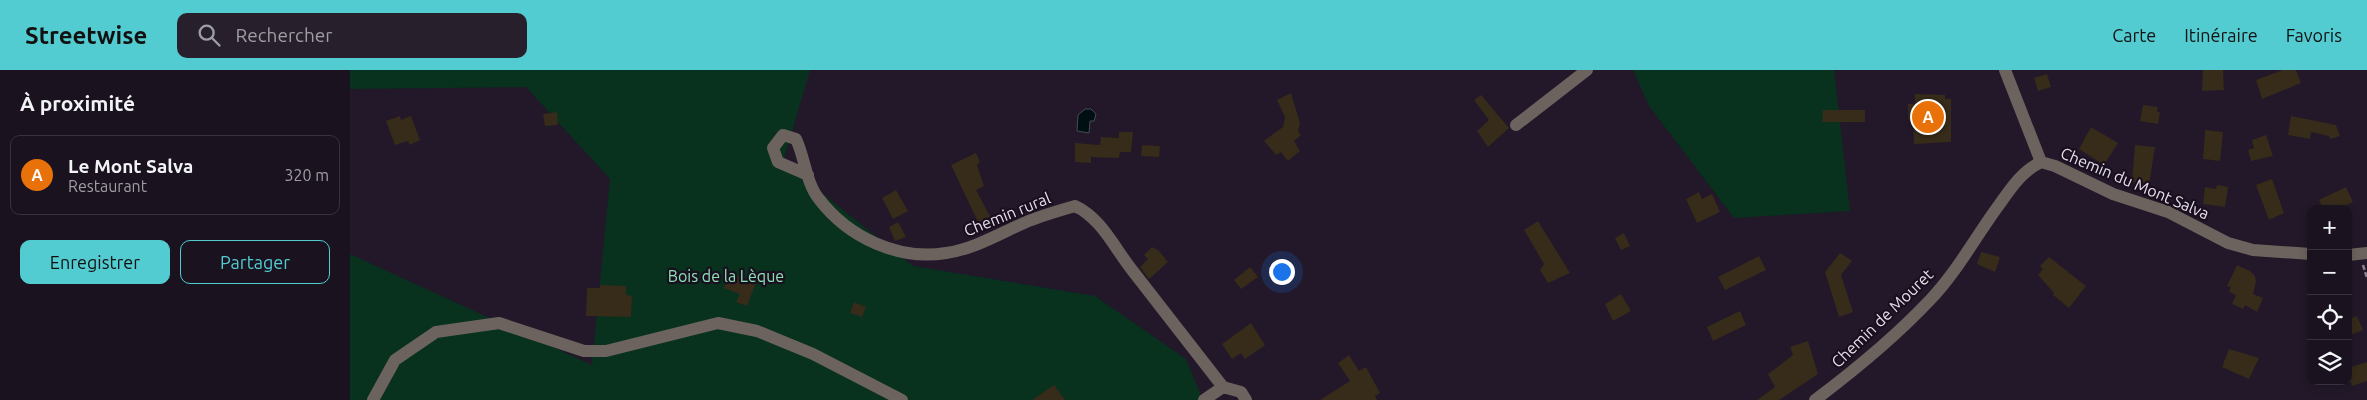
<!DOCTYPE html>
<html lang="fr">
<head>
<meta charset="utf-8">
<style>
  body { margin:0; font-family:Ubuntu,sans-serif; background:#27202c; color:#f1f3f6 }
  .controls { position:absolute; right:15px; bottom:15px; display:grid; overflow:hidden; border-radius:10px; box-shadow:0 2px 8px #0003 }
  .controls button { width:45px; height:45px; display:grid; place-items:center; padding:0; border:0; border-bottom:1px solid #38323d; background:#1a121f; color:#f1f3f6; font:25px sans-serif }
  .you { position:absolute; left:931px; top:201px; width:18px; height:18px; margin:-12px; border:4px solid #fff; border-radius:50%; background:#1a73e8; box-shadow:0 0 0 8px #1a73e833 }
  .badge { display:grid; place-items:center; width:32px; height:32px; border-radius:50%; background:#52ccd1; color:#fff; font-size:16px; font-weight:700 }
  .pin { position:absolute; translate:-50% -50%; border:2px solid #fff; box-shadow:0 1px 5px #0006 }
  .list { margin:0; padding:0; list-style:none }
  h2 { display:flex; justify-content:space-between; align-items:center; height:65px; margin:0; padding:0 20px; font-size:21px }
  h2 small { font-size:16px; font-weight:400; color:#9f9ea4 }
  .list li { display:grid; grid-template-columns:32px 1fr auto; gap:15px; align-items:center; box-sizing:border-box; height:80px; margin:0 10px 10px; padding:0 10px; border:1px solid #38323d; border-radius:10px }
  .list b { display:block; font-size:19px; white-space:nowrap }
  .list p { margin:0; font-size:16px; white-space:nowrap; color:#9f9ea4 }
  .list em { font-size:16px; font-style:normal; color:#9f9ea4 }
  .actions { display:flex; gap:10px; padding:15px 20px }
  .actions a { flex:1; padding:11px 0; border:1px solid #52ccd1; border-radius:10px; text-align:center; font-size:18px; color:#52ccd1 }
  .actions .main { background:#52ccd1; color:#111 }
  .icon { flex:none; width:28px; height:28px; fill:none; stroke:currentColor; stroke-width:2; stroke-linecap:round; stroke-linejoin:round }
  .map { position:relative; flex:none; width:2017px; height:330px; overflow:hidden }
  header { display:flex; align-items:center; gap:30px; box-sizing:border-box; height:70px; padding:0 25px; background:#52ccd1; color:#111 }
  header strong { font-size:24px }
  nav { display:flex; gap:28px; margin-inline-start:auto; font-size:18px }
  .search { width:350px; height:45px; background:#27202c; display:flex; align-items:center; gap:12px; box-sizing:border-box; padding:0 18px; border-radius:10px; color:#9f9ea4; font-size:19px }
  main { display:flex }
  aside { flex:1; background:#1a121f }
  .map>svg:first-child { display:block }
  .green { fill:#08311e }
  .water { fill:#000f12; stroke:#454d53 }
  .building { fill:#372b1a }
  .lines { fill:none; stroke-linecap:round; stroke-linejoin:round }
  .path { stroke:#8c8492; stroke-width:2.5; stroke-dasharray:5 2.5; stroke-linecap:butt }
  .minor { stroke:#6d635e; stroke-width:12 }
  .labels { text-anchor:middle; stroke-width:4.5; stroke-linejoin:round; paint-order:stroke }
  .street-label { font-size:16px; fill:#e6dfeb; stroke:#190f1f }
  .park-label { font-size:16px; fill:#8de2b4; stroke:#190f1f }
</style>
</head>
<body>
<header>
<strong>Streetwise</strong>
<div class="search"><svg class="icon" aria-label="search" viewBox="0 0 24 24"><circle cx="10" cy="10" r="6"/><path d="M15 15l6 6"/></svg>Rechercher</div>
<nav><a>Carte</a><a>Itinéraire</a><a>Favoris</a></nav>
</header>
<main>
<aside>
<h2>À proximité<small></small></h2>
<ul class="list">
<li><span class="badge" style="background:#e8710a">A</span><div><b>Le Mont Salva</b><p>Restaurant</p></div><em>320 m</em></li>
</ul>
<div class="actions"><a class="main">Enregistrer</a><a>Partager</a></div>
</aside>
<div class="map">
<svg width="2017" height="330" viewBox="0 0 2017 330">
  <rect width="100%" height="100%" fill="#221829"/>
  <path class="green" d="M0,0H460L433,92L563,196L745,226L836,289L853,330H0V184L242,295L260,109L176,17L0,19Z
    M1283,0H1484L1500,141L1384,148L1299,36Z"/>
  <path class="water" d="M735,39H741L746,44L744,51H740L739,63L727,61L728,45Z"/>
  <path class="building" d="M1853,0H1873L1874,20L1852,21Z
    M1933,0H1946L1951,13L1912,29L1906,10Z
    M1697,4L1701,17L1688,21L1684,8Z
    M941,23L950,53L948,61L951,65L944,71L950,81L938,91L931,82L926,85L914,71L933,57L935,47L927,30Z
    M1565,24L1595,25V29H1601V72L1564,74L1563,50H1558V34H1565Z
    M1131,25L1159,58L1138,77L1127,61L1139,50L1124,30Z
    M1793,35L1808,37L1807,42H1810L1808,54L1790,51Z
    M1473,40H1515V52H1472Z
    M207,42L208,55L195,56L193,44Z
    M50,46L51,50L61,46L70,70L60,75L58,71L45,75L36,51Z
    M1941,46L1986,55L1990,66L1980,69L1979,66L1961,62L1960,69L1938,65Z
    M1741,57L1768,73L1754,95L1729,79Z
    M1855,60L1873,62L1870,91L1853,89Z
    M769,62H783L781,82H770L769,88L741,87V93L725,92V73L750,75L751,67L769,68Z
    M1916,65L1923,86L1901,91L1898,80L1904,78L1902,70Z
    M792,75L810,76L809,87L791,86Z
    M1785,75L1805,77L1799,115L1782,112Z
    M626,83L630,92L627,95L634,116L626,120L641,148L629,154L601,95Z
    M1922,109L1934,143L1919,150L1906,115Z
    M1867,115L1878,117L1875,137L1853,134L1855,117L1866,119Z
    M1996,117L2003,132L1988,139H1973L1969,130Z
    M546,120L558,141L543,149L532,128Z
    M1349,122L1352,129L1362,124L1370,142L1347,153L1336,129Z
    M1188,151L1220,203L1198,213L1190,200L1194,194L1174,160Z
    M548,152L556,167L545,171L539,157Z
    M1274,163L1280,176L1271,180L1265,168Z
    M802,177L808,180L818,192L799,209L790,197L798,189L794,185Z
    M1631,182L1650,187L1645,202L1627,194Z
    M1490,183L1502,191L1491,205L1503,242L1489,247L1475,202Z
    M1409,186L1416,200L1375,220L1368,207Z
    M1699,187L1736,216L1719,238L1703,225L1704,223L1688,205L1693,199L1690,196Z
    M1887,195L1900,201L1905,206L1906,212L1903,224L1913,228L1907,242L1895,235L1893,239L1882,234L1886,225L1879,222L1881,217L1877,216Z
    M900,197L908,207L891,219L884,210Z
    M380,202L406,213L397,236L386,232L390,224L374,218Z
    M250,215L276,216V225L282,226L281,247L236,246L237,218H250Z
    M1271,224L1281,241L1263,251L1255,234Z
    M504,232L516,237L512,247L500,243Z
    M1390,241L1396,255L1363,271L1357,257Z
    M2007,246L2013,260L1998,266V250Z
    M901,253L915,275L895,289L891,283L882,289L872,274Z
    M1458,271L1468,304L1429,330H1407L1425,317L1418,304L1443,285L1440,277Z
    M1879,279L1909,288L1899,309L1872,297Z
    M999,285L1009,301L1016,297L1030,323L1025,326L1027,330H970L1000,311L988,293Z
    M2017,292V311L2002,316L2001,312L1998,313V298Z
    M704,315L715,330H682Z"/>
  <g class="lines">
    <path class="path" d="M2013,195L2017,208"/>
    <path class="minor" d="M1655,0L1691,92
      M1166,55L1237,0
      M1691,92L1705,96L1763,124L1818,142L1878,173L1903,180L1961,184
      M458,105L428,92L423,78L433,65L446,69C455,88 456,113 469,129C498,167 548,191 596,183C624,179 649,164 674,153C690,146 708,141 725,136C751,148 764,177 782,200C812,239 843,278 873,317
      M1998,185L2017,183
      M23,330L45,290L86,262L149,253L234,281H256L368,253L407,261L463,284L552,330
      M854,330L873,317L891,322L896,330
      M1465,330C1505,300 1545,267 1580,230C1607,202 1626,166 1649,135C1661,118 1672,101 1691,92"/>
  </g>
  <g class="labels">
    <g class="street-label">
      <text transform="translate(1785 113) rotate(23)" y="6">Chemin du Mont Salva</text>
      <text transform="translate(657 144) rotate(-22)" y="6">Chemin rural</text>
      <text transform="translate(1532 248) rotate(-44)" y="6">Chemin de Mouret</text>
    </g>
    <g class="park-label">
      <text x="376" y="212">Bois de la Lèque</text>
    </g>
  </g>
</svg>
<div class="controls">
<button>+</button>
<button>−</button>
<button><svg class="icon" aria-label="locate" viewBox="0 0 24 24"><circle cx="12" cy="12" r="6"/><path d="M12 2v4M12 18v4M2 12h4M18 12h4"/></svg></button>
<button><svg class="icon" aria-label="layers" viewBox="0 0 24 24"><path d="M12 4l9 5-9 5-9-5zM3 14l9 5 9-5"/></svg></button>
</div>
<div class="you"></div>
<div class="pin badge" style="left:1578px;top:47px;background:#e8710a">A</div>
</div>
</main>
</body>
</html>
